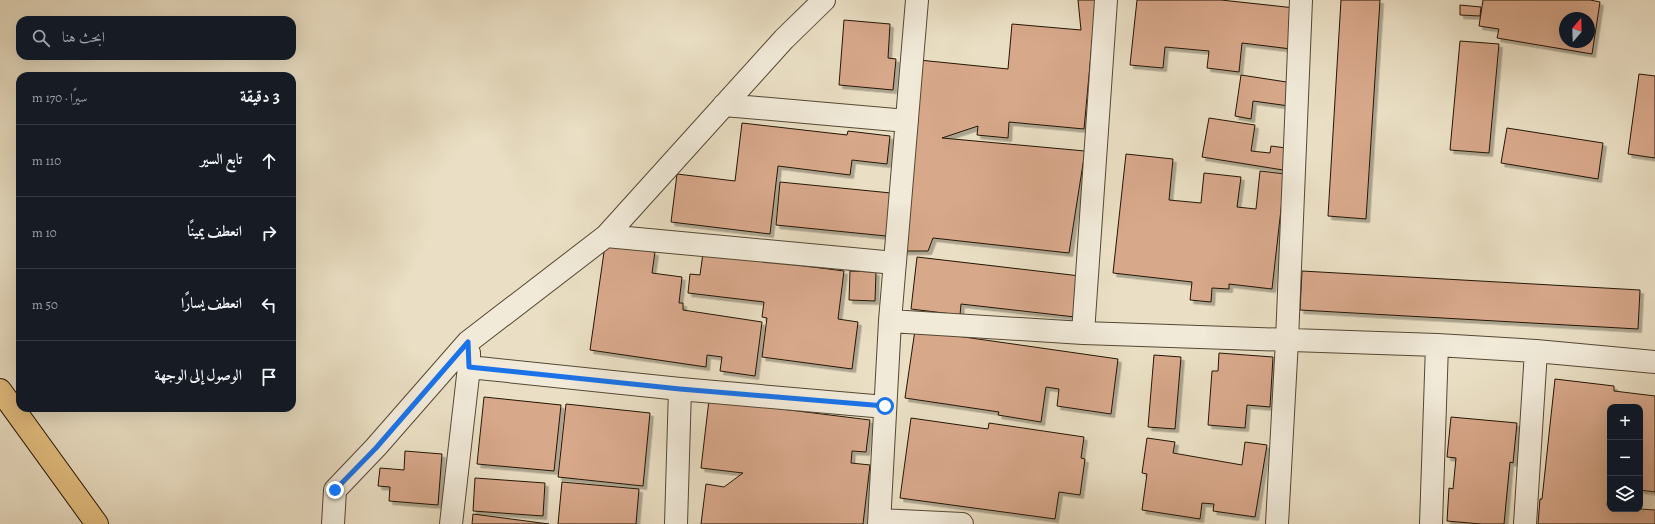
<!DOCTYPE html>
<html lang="ar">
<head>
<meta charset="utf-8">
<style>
  body { margin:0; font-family:Alegreya,Amiri,serif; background:#242831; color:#f1f3f6; direction:rtl }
  .controls { position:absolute; right:12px; bottom:12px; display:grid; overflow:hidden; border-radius:8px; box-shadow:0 4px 16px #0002 }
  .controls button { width:36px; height:36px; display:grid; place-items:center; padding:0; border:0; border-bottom:1px solid #363941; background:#171b24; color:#f1f3f6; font:20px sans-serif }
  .compass { position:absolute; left:1559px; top:12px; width:36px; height:36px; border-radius:50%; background:#171b24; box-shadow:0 4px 16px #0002; rotate:19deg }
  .stop { position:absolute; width:12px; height:12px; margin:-9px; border:3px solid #1a73e8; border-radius:50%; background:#fff }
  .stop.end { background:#1a73e8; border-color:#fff; box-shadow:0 1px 4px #0008 }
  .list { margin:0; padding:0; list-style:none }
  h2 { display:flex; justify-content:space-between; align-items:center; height:52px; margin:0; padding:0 16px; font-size:17px }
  h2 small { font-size:13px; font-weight:400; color:#9ea1a6 }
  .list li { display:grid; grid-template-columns:26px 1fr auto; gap:12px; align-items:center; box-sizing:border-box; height:72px; padding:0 16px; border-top:1px solid #363941 }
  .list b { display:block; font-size:15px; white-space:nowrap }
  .list em { font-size:13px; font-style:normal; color:#9ea1a6 }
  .icon { flex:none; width:22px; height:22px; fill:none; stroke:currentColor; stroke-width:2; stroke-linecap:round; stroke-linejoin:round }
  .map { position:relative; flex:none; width:1655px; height:524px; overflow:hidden; direction:ltr }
  .search { position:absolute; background:#171b24; box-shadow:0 4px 16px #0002; left:16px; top:16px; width:280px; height:44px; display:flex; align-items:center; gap:10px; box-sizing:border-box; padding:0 14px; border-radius:12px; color:#9ea1a6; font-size:15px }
  .panel { position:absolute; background:#171b24; box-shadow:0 4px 16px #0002; left:16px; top:72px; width:280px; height:340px; border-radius:12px; direction:rtl }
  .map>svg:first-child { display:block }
  .building { fill:#d8a88b; stroke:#231504; fill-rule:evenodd; filter:url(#shadow) }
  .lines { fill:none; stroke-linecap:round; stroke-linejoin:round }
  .street-casing { stroke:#554834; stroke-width:24 }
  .primary-casing { stroke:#231504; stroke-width:24 }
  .street { stroke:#f1ead9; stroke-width:22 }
  .primary { stroke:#e5c082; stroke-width:22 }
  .route { stroke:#1a73e8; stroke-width:5 }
</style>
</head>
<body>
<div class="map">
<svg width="1655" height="524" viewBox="0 0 1655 524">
  <defs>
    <filter id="shadow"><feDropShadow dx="3.5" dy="3.5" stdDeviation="0" flood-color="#0004"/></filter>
  </defs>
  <rect width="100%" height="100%" fill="#eadfc4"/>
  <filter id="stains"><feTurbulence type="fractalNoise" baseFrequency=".005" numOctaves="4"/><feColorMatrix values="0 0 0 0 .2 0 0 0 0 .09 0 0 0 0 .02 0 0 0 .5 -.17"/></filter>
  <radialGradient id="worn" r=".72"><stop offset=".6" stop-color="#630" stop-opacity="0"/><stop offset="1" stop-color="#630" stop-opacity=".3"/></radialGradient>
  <path class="building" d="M1078,0H1096L1084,129L1009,122L1008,138L977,135L978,126L942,138L1085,151L1069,253L933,238L928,251H901L919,60L1008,69L1012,24L1081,30Z
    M1137,0H1221L1295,8L1291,49L1242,43L1239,72L1207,68L1209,51L1165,47L1163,68L1130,65Z
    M1341,0H1380L1366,219L1328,216Z
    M1483,0H1590L1600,2L1592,54L1497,38L1499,29L1479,26ZM1565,18H1589V42H1565Z
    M1460,5L1481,7L1480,16L1460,15Z
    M844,20L890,24L888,58L896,59L893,90L839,85Z
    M1460,41L1499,44L1489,153L1450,150Z
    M1639,74L1655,76V158L1628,154Z
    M1241,75L1293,83L1289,106L1253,101L1251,119L1235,116Z
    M1209,118L1255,125L1251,151L1270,153L1271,146L1286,148L1283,170L1202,157Z
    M742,123L847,135L848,131L890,136L887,164L852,160L850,175L778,166L770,234L671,222L677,174L735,181Z
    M1507,128L1603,143L1598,179L1501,163Z
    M1126,154L1173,159L1169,200L1201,203L1204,173L1241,177L1237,207L1256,209L1260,171L1285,174L1272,289L1229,284V289L1212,288L1211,302L1190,300L1192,282L1113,273Z
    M780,182L891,193L886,236L776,225Z
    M605,245L655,252L652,273L682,277L679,303H683V310L762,322L755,376L720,371L722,357L707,355L706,367L590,350Z
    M703,253L844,271L838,319L858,322L852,369L762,357L767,318L762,317L764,302L688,293L690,274L700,275Z
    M917,257L1080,276L1075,317L961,304L960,315L911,309Z
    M850,271L876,272L875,301L849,300Z
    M1302,271L1640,290L1638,329L1300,310Z
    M915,330L1118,359L1111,414L1057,406L1059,389L1046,387L1041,422L998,415L999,412L905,398Z
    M1219,353L1273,357L1270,407L1247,405L1245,428L1208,425L1212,371H1218Z
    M1154,355L1181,357L1175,429L1148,427Z
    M1555,379L1614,386V391L1655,396V492L1640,490V407H1610V487H1609L1607,505H1610V509H1640L1655,510V524H1538L1540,499H1542Z
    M484,397L561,405L554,471L477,464Z
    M709,400L870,420L866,452L852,451L851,463L870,465L863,524H701L706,484L724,487L743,473L701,468Z
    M566,404L650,413L643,486L558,477Z
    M1451,417L1517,423L1513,463L1510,462L1504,524H1481L1447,521L1449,488L1453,489L1456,458L1447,457Z
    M911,418L988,429L989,423L1084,437L1081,458L1085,459L1080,495L1059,492L1055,519L900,498Z
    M1147,438L1175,442L1173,453L1242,465L1245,442L1267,445L1255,517L1213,511L1214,504L1202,503L1200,519L1142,510L1147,474L1142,473Z
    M405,451L442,454L438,505L389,501L390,487L378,486L380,468L404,470Z
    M475,478L545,483L543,516L473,511Z
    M562,482L639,489L636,524H558Z
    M473,514L549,524H472Z"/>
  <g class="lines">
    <defs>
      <path id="street" d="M724,105L907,121
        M606,236L895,263
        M890,321L1083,333L1437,345L1536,351L1655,362
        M1083,333L1106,0
        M469,367L680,389L885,407
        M880,520L962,524
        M333,524L335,490L376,447L468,342L606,236L784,39L824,0
        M451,524L469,367V353
        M676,524L680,389
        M879,524L890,321L917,0
        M1277,524L1287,340L1301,0
        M1431,524L1437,345
        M1525,524L1536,351"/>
      <path id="primary" d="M0,390L97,524"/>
    </defs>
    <use href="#street" class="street-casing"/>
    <use href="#primary" class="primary-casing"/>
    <use href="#street" class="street"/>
    <use href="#primary" class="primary"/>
  </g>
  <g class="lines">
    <path class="route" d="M335,490L376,448L468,342L469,367L680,389L885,406"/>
  </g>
  <rect width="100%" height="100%" filter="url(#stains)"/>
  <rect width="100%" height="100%" fill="url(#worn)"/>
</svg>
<div class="controls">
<button>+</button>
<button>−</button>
<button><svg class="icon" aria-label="layers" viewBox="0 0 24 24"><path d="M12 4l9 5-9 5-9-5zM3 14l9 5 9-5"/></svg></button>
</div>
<svg class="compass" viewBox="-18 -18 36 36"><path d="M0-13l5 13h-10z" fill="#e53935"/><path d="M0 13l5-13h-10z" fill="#9ea1a6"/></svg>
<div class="stop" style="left:885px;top:406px"></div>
<div class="stop end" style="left:335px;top:490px"></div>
<div class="search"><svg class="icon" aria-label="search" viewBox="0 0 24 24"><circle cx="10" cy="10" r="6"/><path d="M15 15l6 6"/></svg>ابحث هنا</div>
<section class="panel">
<h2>3 دقيقة<small>سيرًا · 170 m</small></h2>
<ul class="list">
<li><svg class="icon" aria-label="ahead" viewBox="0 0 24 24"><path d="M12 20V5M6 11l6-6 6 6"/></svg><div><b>تابع السير</b></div><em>110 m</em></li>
<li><svg class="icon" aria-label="right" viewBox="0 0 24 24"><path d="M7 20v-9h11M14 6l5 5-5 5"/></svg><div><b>انعطف يمينًا</b></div><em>10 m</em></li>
<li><svg class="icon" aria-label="left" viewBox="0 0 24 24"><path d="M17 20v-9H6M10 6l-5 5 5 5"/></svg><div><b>انعطف يسارًا</b></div><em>50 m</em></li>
<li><svg class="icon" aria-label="arrive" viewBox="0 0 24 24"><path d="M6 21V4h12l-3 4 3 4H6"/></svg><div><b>الوصول إلى الوجهة</b></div></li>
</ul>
</section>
</div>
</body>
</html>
